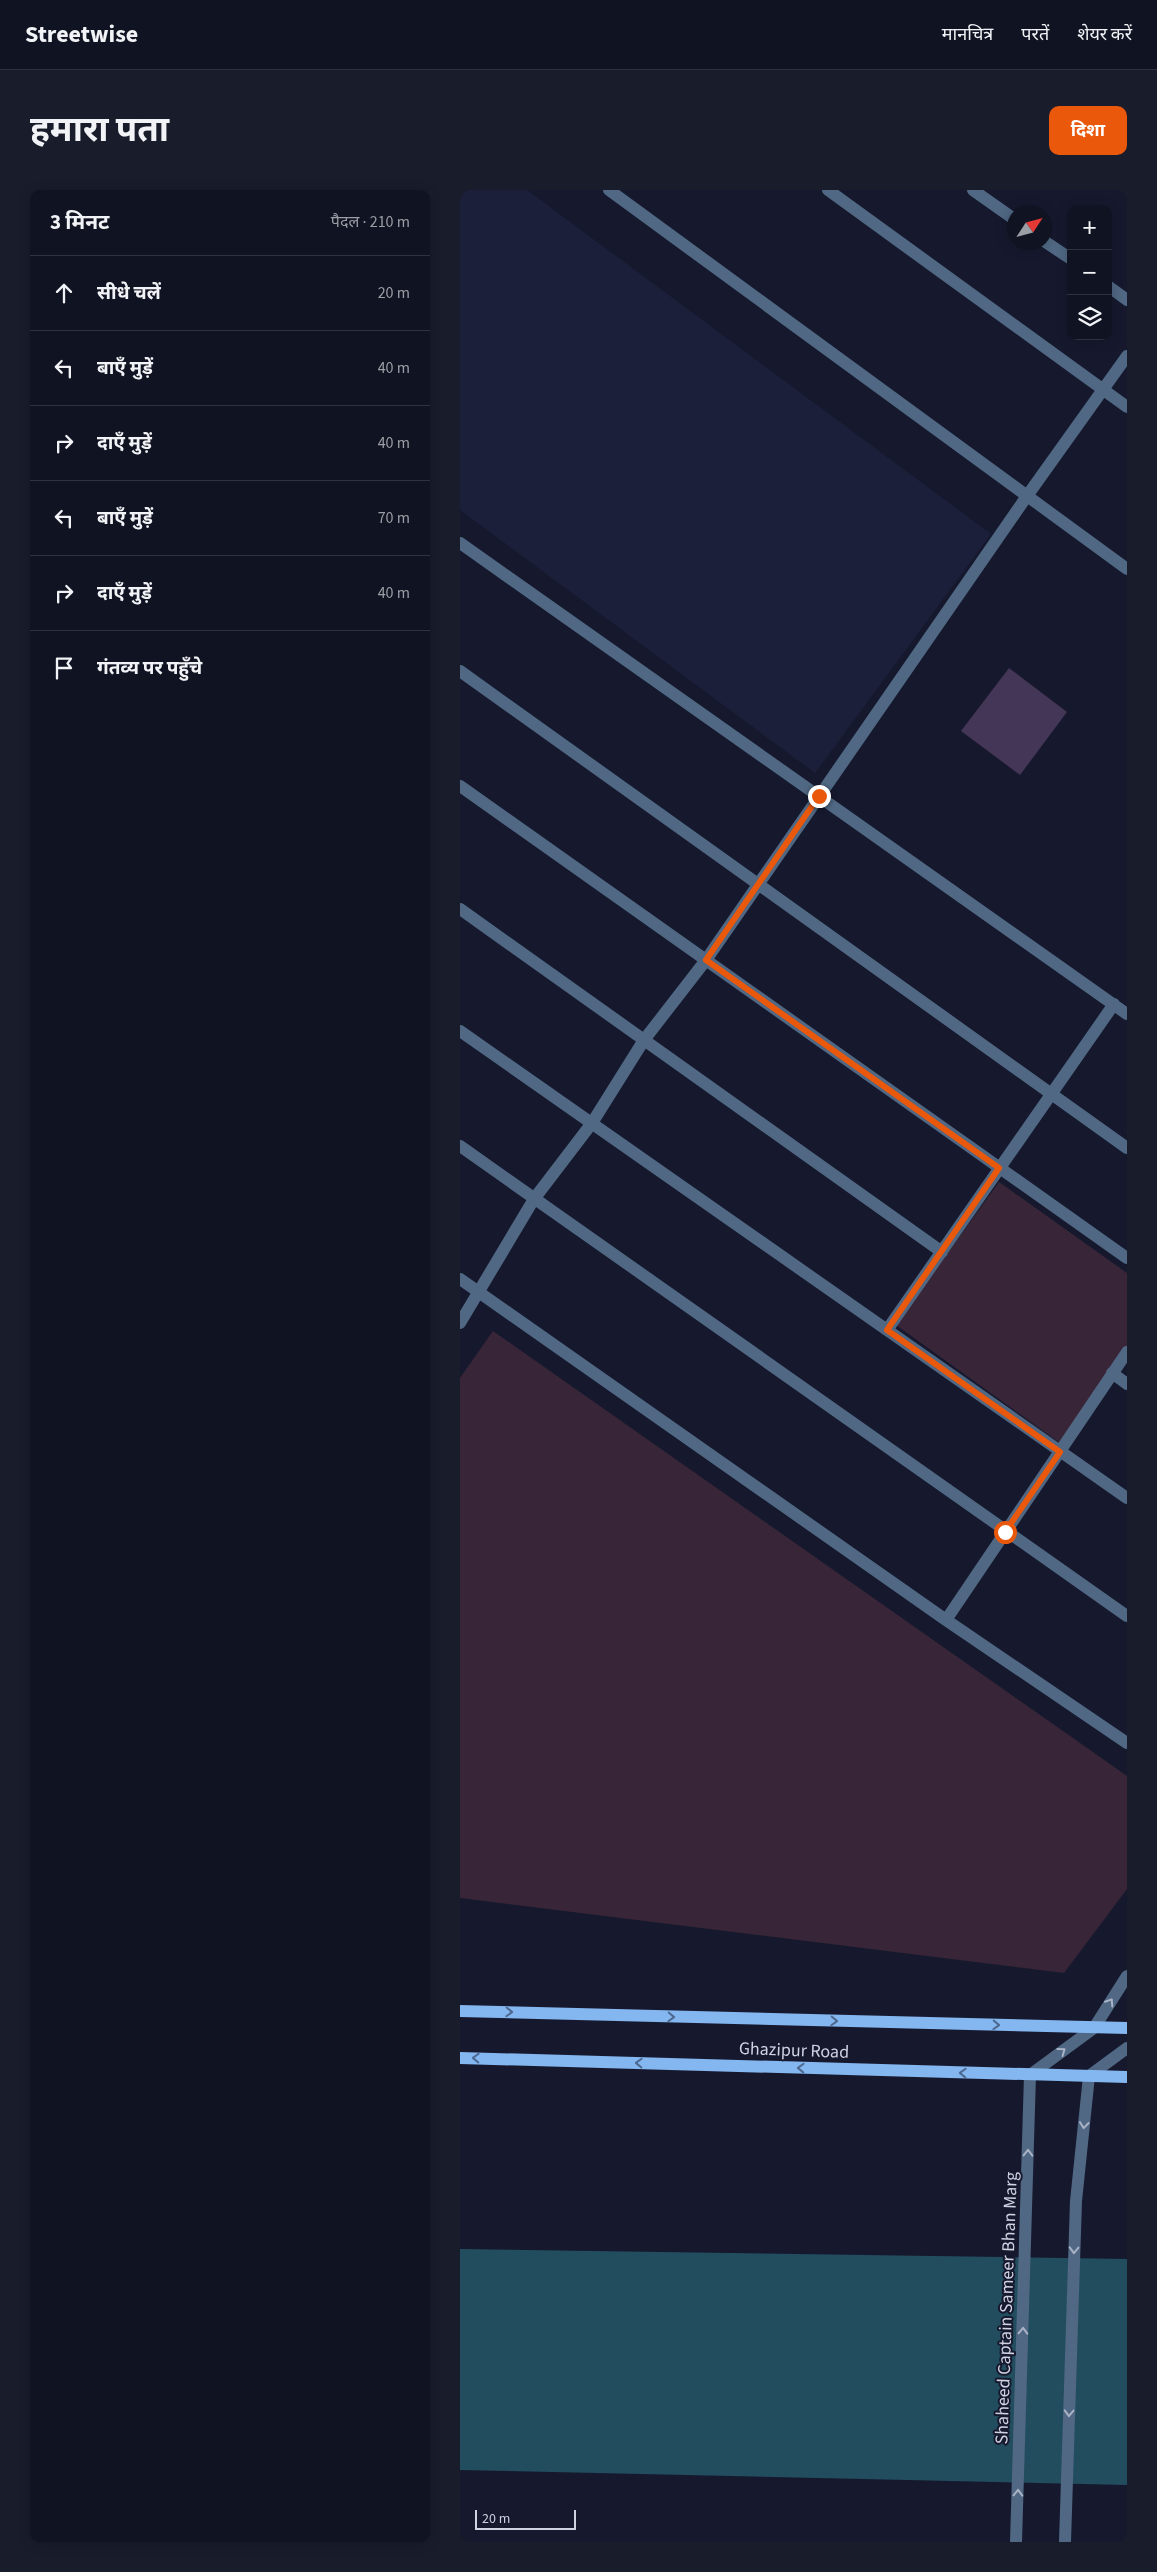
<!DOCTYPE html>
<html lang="hi">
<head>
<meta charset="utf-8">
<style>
  body { margin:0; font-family:"Source Sans 3","Noto Sans Devanagari",sans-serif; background:#191c2a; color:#f1f3f6 }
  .controls { position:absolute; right:15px; top:15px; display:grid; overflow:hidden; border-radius:10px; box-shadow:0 2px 12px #0003 }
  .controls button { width:45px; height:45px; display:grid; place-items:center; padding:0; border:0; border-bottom:1px solid #303240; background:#101322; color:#f1f3f6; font:25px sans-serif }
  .compass { position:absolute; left:547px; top:15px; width:45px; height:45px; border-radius:50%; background:#101322; box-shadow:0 2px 12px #0003; rotate:54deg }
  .scale { position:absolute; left:15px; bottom:12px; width:101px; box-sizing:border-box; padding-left:5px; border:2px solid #d0d2e2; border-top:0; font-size:14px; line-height:18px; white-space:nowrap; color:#d0d2e2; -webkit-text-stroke:4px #16192e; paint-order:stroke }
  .stop { position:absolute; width:15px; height:15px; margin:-11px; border:4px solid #ea580c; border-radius:50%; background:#fff }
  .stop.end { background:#ea580c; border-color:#fff; box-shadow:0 1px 5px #0008 }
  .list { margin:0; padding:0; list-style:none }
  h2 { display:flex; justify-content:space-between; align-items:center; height:65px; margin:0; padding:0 20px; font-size:21px }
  h2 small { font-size:16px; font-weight:400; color:#9c9ea5 }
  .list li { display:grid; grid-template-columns:32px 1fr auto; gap:15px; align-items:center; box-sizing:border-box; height:75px; padding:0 20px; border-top:1px solid #303240 }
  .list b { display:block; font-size:19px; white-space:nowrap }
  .list em { font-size:16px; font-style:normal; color:#9c9ea5 }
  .icon { flex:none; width:28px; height:28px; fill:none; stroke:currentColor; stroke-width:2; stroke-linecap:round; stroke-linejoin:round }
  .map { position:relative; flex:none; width:667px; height:2352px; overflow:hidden; border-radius:10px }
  header { display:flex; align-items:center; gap:30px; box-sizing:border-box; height:70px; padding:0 25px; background:#101322; border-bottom:1px solid #303240 }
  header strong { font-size:24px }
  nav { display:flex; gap:28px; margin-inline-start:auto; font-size:18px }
  .intro { display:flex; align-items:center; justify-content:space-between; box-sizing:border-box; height:120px; padding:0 30px }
  h1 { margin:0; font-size:35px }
  .button { padding:12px 22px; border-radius:10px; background:#ea580c; color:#fff; font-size:18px; font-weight:700 }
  main { display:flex; gap:30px; padding:0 30px }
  aside { flex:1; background:#101322; border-radius:10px; box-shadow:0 2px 12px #0003 }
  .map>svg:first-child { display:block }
  .built { fill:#1c1f3a }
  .green { fill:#382538 }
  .water { fill:#224d5f }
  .building { fill:#433656 }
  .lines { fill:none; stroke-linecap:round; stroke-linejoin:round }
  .minor { stroke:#506883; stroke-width:12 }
  .major { stroke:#84b6f0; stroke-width:12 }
  .oneway { stroke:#aab2c6 }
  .oneway2 { stroke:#4d688f }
  .route { stroke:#ea580c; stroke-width:6 }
  .labels { text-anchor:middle; stroke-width:4; stroke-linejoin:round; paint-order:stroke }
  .street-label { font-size:18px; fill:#d0d2e2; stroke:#16192e }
</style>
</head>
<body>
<header>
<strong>Streetwise</strong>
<nav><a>मानचित्र</a><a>परतें</a><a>शेयर करें</a></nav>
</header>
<div class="intro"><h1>हमारा पता</h1><a class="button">दिशा</a></div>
<main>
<aside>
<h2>3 मिनट<small>पैदल · 210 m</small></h2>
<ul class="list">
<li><svg class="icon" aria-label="ahead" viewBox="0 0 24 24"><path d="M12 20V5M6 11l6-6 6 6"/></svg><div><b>सीधे चलें</b></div><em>20 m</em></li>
<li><svg class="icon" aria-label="left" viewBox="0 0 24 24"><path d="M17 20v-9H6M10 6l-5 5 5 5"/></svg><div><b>बाएँ मुड़ें</b></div><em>40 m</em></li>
<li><svg class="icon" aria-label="right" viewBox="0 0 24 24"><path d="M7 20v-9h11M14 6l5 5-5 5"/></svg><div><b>दाएँ मुड़ें</b></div><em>40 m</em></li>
<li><svg class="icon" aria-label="left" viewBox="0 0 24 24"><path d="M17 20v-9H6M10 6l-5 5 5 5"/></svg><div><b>बाएँ मुड़ें</b></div><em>70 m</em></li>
<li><svg class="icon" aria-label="right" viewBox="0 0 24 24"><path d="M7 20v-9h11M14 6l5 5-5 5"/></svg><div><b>दाएँ मुड़ें</b></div><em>40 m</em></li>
<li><svg class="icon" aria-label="arrive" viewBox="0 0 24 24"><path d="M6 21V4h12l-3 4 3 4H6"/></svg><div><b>गंतव्य पर पहुँचे</b></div></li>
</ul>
</aside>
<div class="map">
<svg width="667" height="2352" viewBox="0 0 667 2352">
  <rect width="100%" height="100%" fill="#16192e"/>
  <path class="built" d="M0,0H67L531,344L355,583L0,320Z"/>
  <path class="green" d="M539,992L667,1083V1156L600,1253L436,1135Z
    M33,1141L667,1586V1699L604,1783L0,1708V1188Z"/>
  <path class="water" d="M0,2059L667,2069V2295L0,2280Z"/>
  <path class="building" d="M549,478L607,522L560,585L501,541Z"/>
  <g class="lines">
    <path class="minor" d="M149,0L667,379
      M368,0L667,217
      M513,0L554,29
      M584,51L611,69
      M648,96L667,110
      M0,353L667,824
      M0,481L667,958
      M0,596L667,1068
      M0,719L482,1062
      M0,841L667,1308
      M0,956L667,1426
      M0,1089L486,1430L667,1553
      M0,1133L74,1009L132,933L184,850L246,770L567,306L667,166
      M427,1140L654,814
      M652,1183L667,1194
      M486,1430L667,1162
      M556,2352L570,1885L634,1838L667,1786
      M605,2352L616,2011L629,1886L667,1858"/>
    <path class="major" d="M0,1821L667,1838
      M0,1868L667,1887"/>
  </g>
  <defs><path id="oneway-chevron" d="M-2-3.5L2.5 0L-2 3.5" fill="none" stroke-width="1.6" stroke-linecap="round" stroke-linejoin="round" transform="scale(1.25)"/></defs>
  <g class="oneway">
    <use href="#oneway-chevron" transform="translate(650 1812) rotate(-57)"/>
    <use href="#oneway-chevron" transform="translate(602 1861) rotate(-36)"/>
    <use href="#oneway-chevron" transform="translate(624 1935) rotate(96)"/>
    <use href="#oneway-chevron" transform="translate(568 1963) rotate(-89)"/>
    <use href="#oneway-chevron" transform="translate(614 2060) rotate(92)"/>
    <use href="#oneway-chevron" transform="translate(563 2141) rotate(-88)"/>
    <use href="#oneway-chevron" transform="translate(609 2223) rotate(92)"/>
    <use href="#oneway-chevron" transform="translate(558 2303) rotate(-88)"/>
  </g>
  <g class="oneway2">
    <use href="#oneway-chevron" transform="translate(49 1822) rotate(2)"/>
    <use href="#oneway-chevron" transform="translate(211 1827) rotate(2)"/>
    <use href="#oneway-chevron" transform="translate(374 1831) rotate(2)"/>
    <use href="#oneway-chevron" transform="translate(536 1835) rotate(2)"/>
    <use href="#oneway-chevron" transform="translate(16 1868) rotate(-178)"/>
    <use href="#oneway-chevron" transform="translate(179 1873) rotate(-178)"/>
    <use href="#oneway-chevron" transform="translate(341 1878) rotate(-178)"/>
    <use href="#oneway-chevron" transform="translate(503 1883) rotate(-178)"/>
  </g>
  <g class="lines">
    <path class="route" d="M359,606L246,770L539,978L427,1140L600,1262L545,1342"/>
  </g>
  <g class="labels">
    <g class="street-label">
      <text transform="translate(334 1860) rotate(2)" y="6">Ghazipur Road</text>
      <text transform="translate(546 2118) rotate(-88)" y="6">Shaheed Captain Sameer Bhan Marg</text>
    </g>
  </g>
</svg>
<div class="controls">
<button>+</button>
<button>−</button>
<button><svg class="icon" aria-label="layers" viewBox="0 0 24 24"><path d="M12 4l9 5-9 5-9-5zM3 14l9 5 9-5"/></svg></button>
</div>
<svg class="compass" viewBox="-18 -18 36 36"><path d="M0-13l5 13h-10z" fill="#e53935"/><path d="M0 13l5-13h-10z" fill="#9c9ea5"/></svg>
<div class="scale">20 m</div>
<div class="stop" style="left:545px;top:1342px"></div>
<div class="stop end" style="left:359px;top:606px"></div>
</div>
</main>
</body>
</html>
